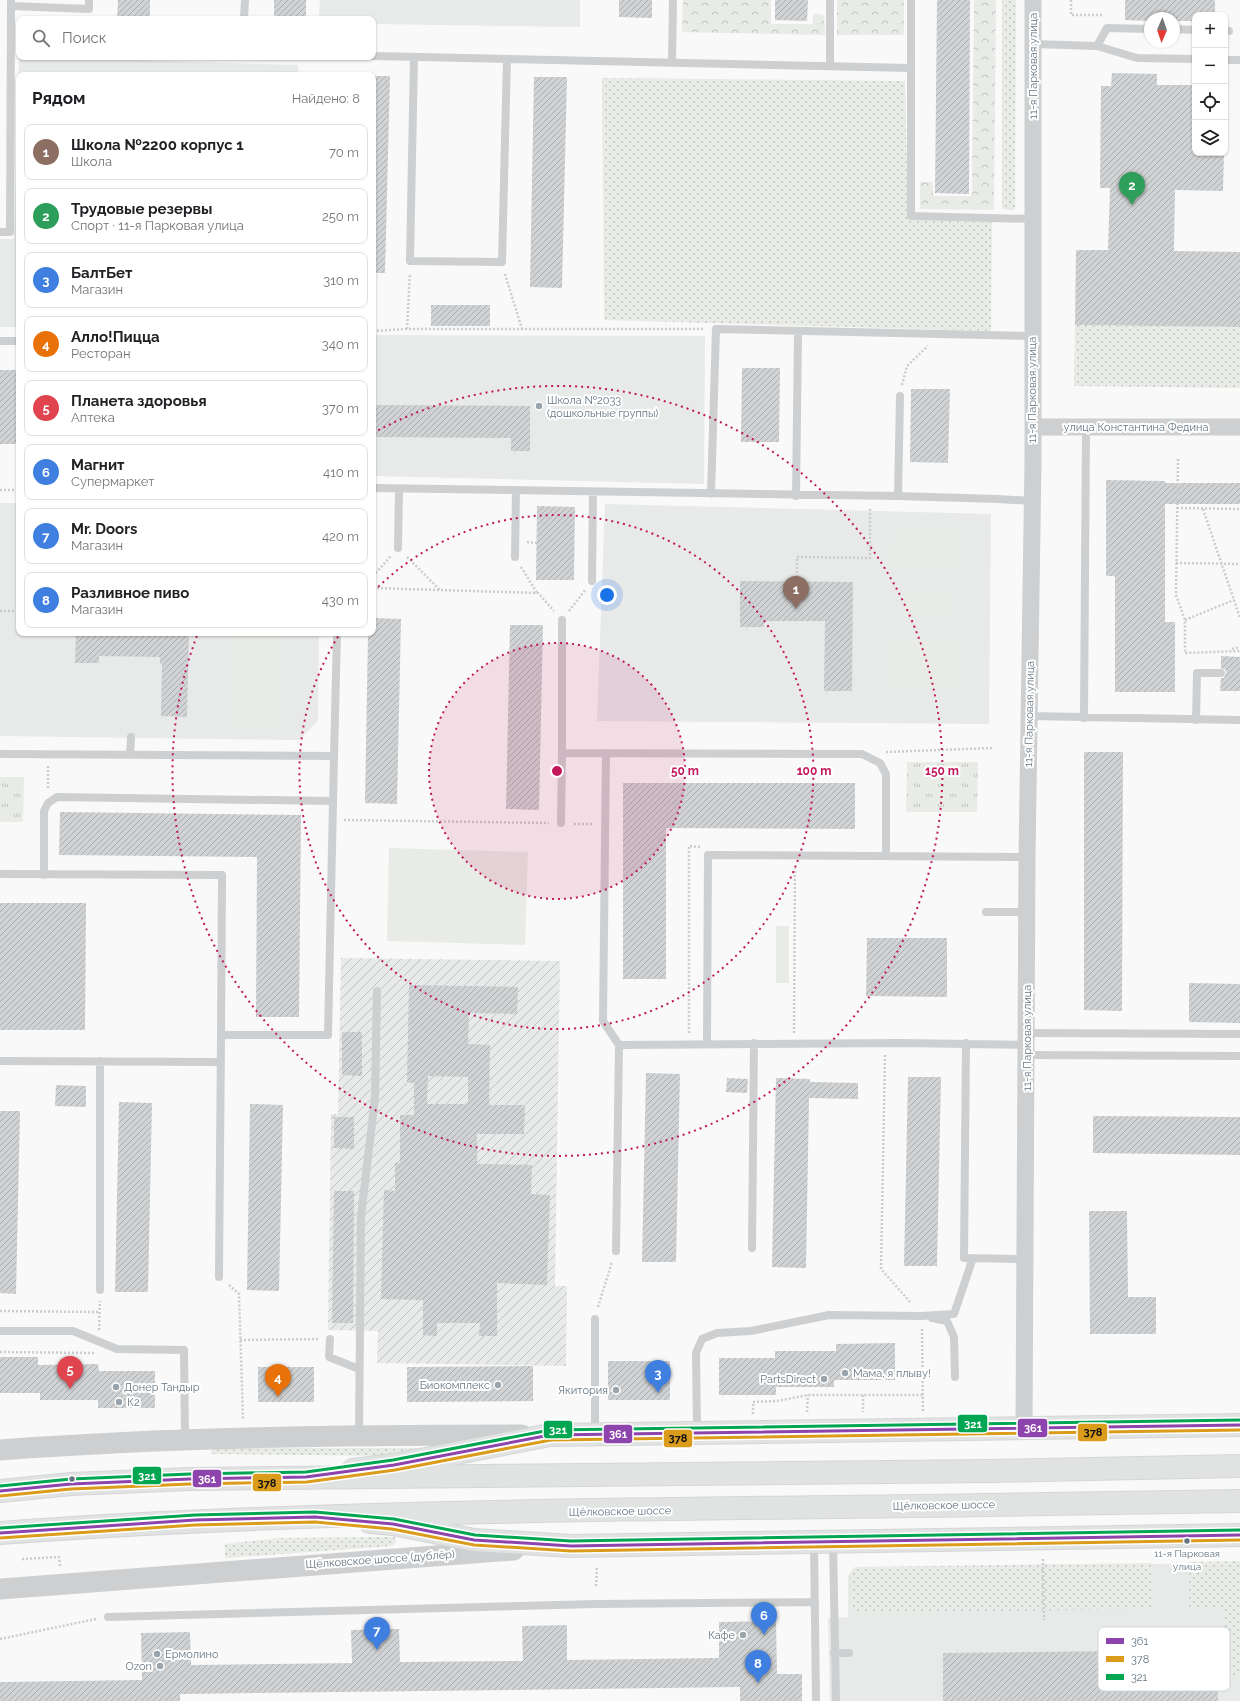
<!DOCTYPE html>
<html lang="ru">
<head>
<meta charset="utf-8">
<style>
  body { margin:0; font-family:Raleway,sans-serif; background:#f2f2f2; color:#202124 }
  .controls { position:absolute; right:12px; top:12px; display:grid; overflow:hidden; border-radius:8px; box-shadow:0 1px 3px #0004 }
  .controls button { width:36px; height:36px; display:grid; place-items:center; padding:0; border:0; border-bottom:1px solid #e0e0e0; background:#fff; color:#202124; font:20px sans-serif }
  .compass { position:absolute; left:1144px; top:12px; width:36px; height:36px; border-radius:50%; background:#fff; box-shadow:0 1px 3px #0004; rotate:182deg }
  .you { position:absolute; left:607px; top:595px; width:14px; height:14px; margin:-10px; border:3px solid #fff; border-radius:50%; background:#1a73e8; box-shadow:0 0 0 6px #1a73e833 }
  .badge { display:grid; place-items:center; width:26px; height:26px; border-radius:50%; background:#565c61; color:#fff; font-size:13px; font-weight:700 }
  .pin { position:absolute; translate:-50% -33px; filter:drop-shadow(0 1px 2px #0008) }
  .pin::after { content:''; position:absolute; top:21px; width:14px; height:12px; background:inherit; clip-path:polygon(0 0,100% 0,50% 100%) }
  .list { margin:0; padding:0; list-style:none }
  h2 { display:flex; justify-content:space-between; align-items:center; height:52px; margin:0; padding:0 16px; font-size:17px }
  h2 small { font-size:13px; font-weight:400; color:#757577 }
  .list li { display:grid; grid-template-columns:26px 1fr auto; gap:12px; align-items:center; box-sizing:border-box; height:56px; margin:0 8px 8px; padding:0 8px; border:1px solid #e0e0e0; border-radius:8px }
  .list b { display:block; font-size:15px; white-space:nowrap }
  .list p { margin:0; font-size:13px; white-space:nowrap; color:#757577 }
  .list em { font-size:13px; font-style:normal; color:#757577 }
  .icon { flex:none; width:22px; height:22px; fill:none; stroke:currentColor; stroke-width:2; stroke-linecap:round; stroke-linejoin:round }
  .map { position:relative; flex:none; width:1240px; height:1701px; overflow:hidden }
  .search { position:absolute; background:#fff; box-shadow:0 1px 3px #0004; left:16px; top:16px; width:360px; height:44px; display:flex; align-items:center; gap:10px; box-sizing:border-box; padding:0 14px; border-radius:8px; color:#757577; font-size:15px }
  .panel { position:absolute; background:#fff; box-shadow:0 1px 3px #0004; left:16px; top:72px; width:360px; height:564px; border-radius:8px }
  .map>svg:first-child { display:block }
  .built { fill:#e8e9e9 }
  .industrial { fill:url(#industrial-furrows) }
  .grass { fill:url(#grass-dots) }
  .forest { fill:url(#forest-crowns) }
  .park { fill:url(#park-tufts) }
  .pitch { fill:#e8ebe6 }
  .building { fill:url(#building-hatch); fill-rule:evenodd }
  .lines { fill:none; stroke-linecap:round; stroke-linejoin:round }
  .secondary-casing { stroke:#d5d6d7; stroke-width:24 }
  .primary-casing { stroke:#d5d6d7; stroke-width:24 }
  .path { stroke:#cbcccd; stroke-width:2.5; stroke-dasharray:2 2; stroke-linecap:butt }
  .service { stroke:#cecfd0; stroke-width:8 }
  .minor { stroke:#cecfd0; stroke-width:17 }
  .tertiary { stroke:#cecfd0; stroke-width:21 }
  .secondary { stroke:#e1e2e2; stroke-width:22 }
  .primary { stroke:#e1e2e2; stroke-width:22 }
  .primary-bridge-casing { stroke:#d5d6d7; stroke-width:24; stroke-linecap:butt }
  .primary-bridge { stroke:#e1e2e2; stroke-width:22 }
  .bus-1-casing { stroke:#fff; stroke-width:6 }
  .bus-2-casing { stroke:#fff; stroke-width:6 }
  .bus-3-casing { stroke:#fff; stroke-width:6 }
  .bus-1 { stroke:#8e44ad; stroke-width:3 }
  .bus-2 { stroke:#da9c1a; stroke-width:3 }
  .bus-3 { stroke:#00a651; stroke-width:3 }
  .ring { fill:none; stroke:#c2185b; stroke-width:2; stroke-dasharray:2 4 }
  .poi-dot { fill:#99a4ac; stroke:#fff; stroke-width:1.5 }
  .bus-dot { fill:#657683; stroke:#fff; stroke-width:1.5 }
  .labels { text-anchor:middle; stroke-width:4; stroke-linejoin:round; paint-order:stroke }
  .bus-label { font-size:10px; fill:#657683; stroke:#fff }
  .street-label { font-size:11px; fill:#657683; stroke:#fff }
  .poi-label { font-size:11px; fill:#657683; stroke:#fff; text-anchor:start }
  .key { fill:#fff; stroke:#d1d6da; stroke-width:1 }
  .key-label { font-size:11px; fill:#657683 }
  .centre { fill:#c2185b; stroke:#fff; stroke-width:2 }
  .ring-label { font-size:12px; text-anchor:middle; font-weight:bold; fill:#c2185b; stroke:#fff; stroke-width:4; stroke-linejoin:round; paint-order:stroke }
  .line-badge { stroke:#fff; stroke-width:1.5 }
  .badge-label { font-size:11px; text-anchor:middle; font-weight:bold; fill:#fff }
  .pale-badge-label { font-size:11px; text-anchor:middle; font-weight:bold; fill:#111 }
</style>
</head>
<body>
<div class="map">
<svg width="1240" height="1701" viewBox="0 0 1240 1701">
  <defs>
    <pattern id="industrial-furrows" width="10" height="10" patternUnits="userSpaceOnUse"><rect width="10" height="10" fill="#e8e9e9"/><path d="M-1 1l2-2M0 10L10 0M9 11l2-2" fill="none" stroke="#c0c1c2"/></pattern>
    <pattern id="grass-dots" width="8" height="8" patternUnits="userSpaceOnUse"><rect width="8" height="8" fill="#e8ebe6"/><path d="M2 2h.1M6 6h.1" fill="none" stroke="#c0c3c0" stroke-width="1.8" stroke-linecap="round"/></pattern>
    <pattern id="forest-crowns" width="20" height="18" patternUnits="userSpaceOnUse"><rect width="20" height="18" fill="#e8ebe6"/><path d="M2 6a3 3 0 1 1 6 0M12 15a3 3 0 1 1 6 0" fill="none" stroke="#c0c3c0"/></pattern>
    <pattern id="park-tufts" width="24" height="20" patternUnits="userSpaceOnUse"><rect width="24" height="20" fill="#e8ebe6"/><path d="M3 7l-1-3M5 7V3M7 7l1-3M15 17l-1-3M17 17v-4M19 17l1-3" fill="none" stroke="#c0c3c0"/></pattern>
    <pattern id="building-hatch" width="6" height="6" patternUnits="userSpaceOnUse"><rect width="6" height="6" fill="#d0d2d3"/><path d="M-1 1l2-2M0 6l6-6M5 7l2-2" fill="none" stroke="#acafb1"/></pattern>
  </defs>
  <rect width="100%" height="100%" fill="#f9f9f9"/>
  <path class="built" d="M320,0H580V27L373,24V19H319Z
    M19,57L298,65V75H19V327H0V239H14Z
    M373,335L705,336L704,484L373,476Z
    M0,503H19V633H319L318,721L299,740L0,736Z
    M605,504L991,514L989,724L597,721Z
    M1240,1563V1701H830L828,1618L848,1617V1575L1043,1565Z"/>
  <path class="industrial" d="M341,958L560,961L555,1286H567L566,1366L377,1363L378,1331L328,1330L331,1114H338Z"/>
  <path class="grass" d="M1002,0H1016L1015,210L1002,209Z
    M602,78L905,81L908,220L992,222L991,331L604,320Z
    M1075,325L1240,327V388L1074,386Z
    M213,1448H430L399,1456L210,1454Z
    M388,1537H395L396,1542L392,1546L225,1558V1544L279,1538Z
    M1240,1561V1677H1224L1225,1608H1189V1562Z
    M1152,1563L1151,1609L851,1613L850,1572L855,1567Z"/>
  <path class="forest" d="M683,0H771V24H813V14L824,15L825,35L682,32Z
    M837,0H904V35H837Z
    M974,0H996L994,210L920,209V182H933V196H972Z"/>
  <path class="park" d="M907,762H978L977,812H906Z
    M0,777H24L23,822H0Z"/>
  <path class="pitch" d="M893,526L959,527L958,571L892,570Z
    M905,590L951,591V617L904,616Z
    M233,635L283,636L282,724H232Z
    M886,639L962,640L961,686L885,685Z
    M389,848L528,852L525,945L387,941Z
    M776,926H789V983H776Z"/>
  <path class="building" d="M118,0H150V19H117Z
    M274,0H306V19H274Z
    M619,0H652V18L619,17Z
    M775,0H808L807,21L775,20Z
    M937,0H970L969,194L935,193Z
    M1125,0H1215V15H1195V21H1174V18H1150V21L1125,20Z
    M1112,73L1157,74V85H1195V153H1224L1223,191L1175,190L1174,251L1240,252V327L1075,325L1076,250H1108L1110,188H1100L1101,86H1111Z
    M373,76H390L385,273H373Z
    M534,77H567L562,288L530,287Z
    M431,305H490V326H431Z
    M742,368H780L779,442H741Z
    M0,370H19V444H0Z
    M911,389H950L948,463L910,462Z
    M373,405L530,406V451H511V438L373,437Z
    M1106,480L1165,481V483H1240V504H1165V622H1175V692H1115V576H1106Z
    M537,506L575,507L574,580H536Z
    M740,581L853,582L852,691H824L825,621H764V627H740Z
    M373,618L401,619L397,804L365,803L368,633H373Z
    M510,625H543L539,810L506,809Z
    M76,633H189L187,717L161,716L162,664H160V657L99,656V663H75Z
    M1221,656L1240,657V691H1220L1221,678H1224L1226,673V670L1221,668Z
    M1084,752H1123L1122,1011L1084,1010Z
    M623,783H855V829L666,828V979H623Z
    M60,812L301,815L299,1017H256L257,857L59,855Z
    M0,903H86L85,1030H0Z
    M867,938H947V997L866,996Z
    M1189,983L1240,984V1023L1189,1022Z
    M409,985L518,987L517,1014L469,1013L468,1044L490,1045L489,1105H525L524,1134H477V1164L532,1165L531,1194L550,1195L547,1285L497,1283V1336H479L480,1323H437V1336L423,1335V1300L381,1299L384,1190L395,1191V1163H400V1115H414V1083H407ZM428,1076L468,1077V1104H427Z
    M342,1032H362V1076L342,1075Z
    M646,1073L680,1074L676,1262H642Z
    M908,1077H941L937,1266H904Z
    M727,1078L748,1079L747,1093L726,1092Z
    M776,1078L810,1079V1082L858,1083V1099L809,1098L806,1268L772,1267Z
    M56,1085L86,1086V1107L55,1106Z
    M119,1102L152,1103L148,1292H115Z
    M250,1104L283,1105L279,1291L247,1290Z
    M0,1111H20L16,1294L0,1293Z
    M1093,1116L1240,1117V1155L1093,1153Z
    M334,1117H354V1149L334,1148Z
    M334,1191H354L353,1323H332Z
    M1089,1211H1127L1128,1297H1156V1334H1090Z
    M895,1343V1380H834V1387H776V1395H719V1358H775V1351H836V1344Z
    M0,1357H38V1365L98,1364L99,1371H155V1408H98V1400H40V1393H0Z
    M608,1361H670V1400H608Z
    M533,1366V1401L407,1402V1367Z
    M258,1367H314V1402H258Z
    M776,1621L777,1674H802V1701H740V1687L180,1694V1701H0V1682L142,1680L141,1633L190,1632L191,1665L352,1663L351,1630L399,1629L400,1662L523,1661L522,1626L567,1625V1660L719,1658V1622Z
    M1210,1650V1673H1217L1218,1701H943V1653Z"/>
  <g class="lines">
    <defs>
      <path id="secondary" d="M353,1470L394,1465L550,1435L1240,1425
        M370,1522L393,1524L474,1540L571,1546L1240,1535"/>
      <path id="primary" d="M0,1491L71,1484L190,1479L988,1471
        M0,1533C329,1509 659,1510 989,1505"/>
    </defs>
    <use href="#secondary" class="secondary-casing"/>
    <use href="#primary" class="primary-casing"/>
    <path class="path" d="M1071,0V15H1104
      M505,274L522,329
      M407,329L410,273
      M373,331L407,329H704
      M902,385L907,366L928,346
      M1178,459L1176,595L1185,620V653L1240,651
      M0,490H19
      M1177,508L1240,509
      M1203,509L1240,618
      M527,542L537,543
      M407,557L440,590
      M1176,563L1240,564
      M521,567L537,593
      M373,576L391,556
      M797,581V557L870,558V508
      M373,588L538,593L554,611
      M0,611H19
      M569,611L586,589
      M1185,620L1234,600
      M1232,649L1240,647
      M886,752L994,748
      M48,788V765
      M344,820L549,823
      M574,824H593
      M689,1033V846L700,847
      M794,1033L795,868
      M885,1055L881,1269L911,1303
      M229,1285L239,1294L243,1419
      M598,1307L612,1262
      M0,1311L99,1312
      M922,1329L923,1412
      M99,1330L100,1301
      M240,1340L319,1339
      M0,1352L94,1353
      M863,1395V1412
      M807,1412L808,1395
      M753,1414V1402L777,1401L808,1395H923
      M22,1559L59,1557L60,1566
      M1043,1559L1044,1620
      M596,1586L597,1566
      M0,1639L96,1619"/>
    <path class="service" d="M11,0V6L89,9V0
      M911,0V216L1033,219
      M244,19L245,0
      M1174,29L1195,30
      M1225,31H1229
      M1033,44L1097,46L1107,28L1150,29
      M1097,46L1137,58L1195,59
      M373,56L911,68
      M414,57L410,261L502,262L507,59
      M1225,60H1240
      M672,62L673,0
      M830,66V0
      M0,232H10L11,6
      M0,341H19
      M373,488L898,496L997,499L1032,501
      M711,494L716,329L1032,336
      M796,496L798,332
      M898,496L900,396
      M398,548L399,489
      M515,557L516,490
      M592,581L593,492
      M562,620V753L862,754L880,763L886,774V856
      M1029,716L1240,720
      M1084,718L1086,427
      M1196,720L1197,673H1221
      M606,753L603,1021L619,1045
      M0,754L334,756L337,633
      M130,755L131,737
      M561,823L562,753
      M0,874L222,875L221,1035
      M44,875V811L48,803L57,797L333,801
      M986,912H1027
      M1027,1033L1240,1034
      M966,1043L964,1258L1024,1259
      M707,1044L708,855L1027,857
      M1027,1055L1240,1056
      M0,1061L221,1062
      M752,1248L754,1043
      M616,1251L619,1045L901,1043L1027,1045
      M219,1277L221,1035H328L334,756
      M100,1290V1061
      M932,1318L947,1321L954,1337L955,1377
      M595,1319V1434
      M0,1331H73L117,1349L184,1350L185,1439
      M330,1339L329,1357L359,1369
      M697,1432L696,1353L702,1339L717,1333L751,1331L829,1315L921,1316L954,1314L973,1258
      M359,1435L361,1216L375,1098L377,991
      M814,1542L816,1701
      M833,1542L836,1701
      M108,1617L596,1604L815,1602
      M834,1653H849"/>
    <path class="minor" d="M1033,427H1240
      M1024,1429L1027,857L1033,461V0"/>
    <path class="tertiary" d="M0,1450C174,1437 348,1435 522,1435
      M0,1589L514,1550"/>
    <use href="#secondary" class="secondary"/>
    <use href="#primary" class="primary"/>
    <defs>
      <path id="primary-bridge" d="M988,1471L1240,1466
        M989,1505L1240,1501"/>
    </defs>
    <use href="#primary-bridge" class="primary-bridge-casing"/>
    <use href="#primary-bridge" class="primary-bridge"/>
    <defs>
      <path id="bus-1" d="M0,1491L71,1484L190,1479L306,1477L394,1465L550,1435L1240,1425
        M0,1533L195,1520L315,1517L393,1524L474,1540L571,1546L1240,1535"/>
      <path id="bus-2" d="M0,1496L71,1489L190,1484L307,1482L395,1470L551,1440L1240,1430
        M0,1538L195,1525L315,1522L392,1529L474,1545L571,1551L1240,1540"/>
      <path id="bus-3" d="M0,1486L71,1479L190,1474L306,1472L393,1460L550,1430L1240,1420
        M0,1528L195,1515L315,1512L394,1519L475,1535L571,1541L1240,1530"/>
    </defs>
    <use href="#bus-1" class="bus-1-casing"/>
    <use href="#bus-2" class="bus-2-casing"/>
    <use href="#bus-3" class="bus-3-casing"/>
    <use href="#bus-1" class="bus-1"/>
    <use href="#bus-2" class="bus-2"/>
    <use href="#bus-3" class="bus-3"/>
  </g>
  <circle cx="557" cy="771" r="128" fill="#c2185b" fill-opacity=".12"/>
  <g class="ring">
    <circle cx="557" cy="771" r="128"/>
    <path d="M374 591A257 257 0 1 1 339 635"/>
    <path d="M373 433A385 385 0 1 1 198 633"/>
  </g>
  <g class="poi-dot">
    <circle cx="539" cy="406" r="4"/>
    <circle cx="845" cy="1373" r="4"/>
    <circle cx="824" cy="1379" r="4"/>
    <circle cx="498" cy="1385" r="4"/>
    <circle cx="116" cy="1387" r="4"/>
    <circle cx="616" cy="1390" r="4"/>
    <circle cx="119" cy="1402" r="4"/>
    <circle cx="743" cy="1635" r="4"/>
    <circle cx="157" cy="1654" r="4"/>
    <circle cx="160" cy="1666" r="4"/>
  </g>
  <g class="bus-dot">
    <circle cx="72" cy="1479" r="3.5"/>
    <circle cx="1187" cy="1541" r="3.5"/>
  </g>
  <g class="labels">
    <g class="bus-label">
      <text x="1187" y="1557">11-я Парковая<tspan x="1187" dy="13">улица</tspan></text>
    </g>
    <g class="street-label">
      <text transform="translate(1033 66) rotate(-90)" y="4">11-я Парковая улица</text>
      <text transform="translate(1032 390) rotate(-90)" y="4">11-я Парковая улица</text>
      <text x="1136" y="431">улица Константина Федина</text>
      <text transform="translate(1029 714) rotate(-89)" y="4">11-я Парковая улица</text>
      <text transform="translate(1027 1038) rotate(-90)" y="4">11-я Парковая улица</text>
      <text transform="translate(944 1505) rotate(-1)" y="4">Щёлковское шоссе</text>
      <text transform="translate(620 1511) rotate(-1)" y="4">Щёлковское шоссе</text>
      <text transform="translate(380 1559) rotate(-4)" y="4">Щёлковское шоссе (дублёр)</text>
    </g>
    <g class="poi-label">
      <text x="547" y="404">Школа №2033<tspan x="547" dy="13">(дошкольные группы)</tspan></text>
      <text x="853" y="1377">Мама, я плыву!</text>
      <text x="816" y="1383" text-anchor="end">PartsDirect</text>
      <text x="490" y="1389" text-anchor="end">Биокомплекс</text>
      <text x="124" y="1391">Донер Тандыр</text>
      <text x="608" y="1394" text-anchor="end">Якитория</text>
      <text x="127" y="1406">К2</text>
      <text x="735" y="1639" text-anchor="end">Кафе</text>
      <text x="165" y="1658">Ермолино</text>
      <text x="152" y="1670" text-anchor="end">Ozon</text>
    </g>
  </g>
  <rect x="1098" y="1627" width="132" height="64" rx="6" class="key"/>
  <rect x="1106" y="1638" width="18" height="6" fill="#8e44ad"/>
  <rect x="1106" y="1656" width="18" height="6" fill="#da9c1a"/>
  <rect x="1106" y="1674" width="18" height="6" fill="#00a651"/>
  <g class="key-label">
    <text x="1131" y="1645">361</text>
    <text x="1131" y="1663">378</text>
    <text x="1131" y="1681">321</text>
  </g>
  <circle cx="557" cy="771" r="6" class="centre"/>
  <g class="ring-label">
    <text x="685" y="775">50 m</text>
    <text x="814" y="775">100 m</text>
    <text x="942" y="775">150 m</text>
  </g>
  <g class="line-badge">
    <rect x="957" y="1414" width="31" height="19" rx="4" fill="#00a651"/>
    <rect x="1017" y="1418" width="31" height="20" rx="4" fill="#8e44ad"/>
    <rect x="543" y="1420" width="30" height="19" rx="4" fill="#00a651"/>
    <rect x="1077" y="1423" width="31" height="19" rx="4" fill="#da9c1a"/>
    <rect x="603" y="1424" width="30" height="20" rx="4" fill="#8e44ad"/>
    <rect x="663" y="1429" width="30" height="19" rx="4" fill="#da9c1a"/>
    <rect x="132" y="1466" width="30" height="19" rx="4" fill="#00a651"/>
    <rect x="192" y="1469" width="30" height="19" rx="4" fill="#8e44ad"/>
    <rect x="252" y="1473" width="30" height="19" rx="4" fill="#da9c1a"/>
  </g>
  <g class="badge-label">
    <text x="973" y="1428">321</text>
    <text x="1033" y="1432">361</text>
    <text x="558" y="1434">321</text>
    <text x="618" y="1438">361</text>
    <text x="147" y="1480">321</text>
    <text x="207" y="1483">361</text>
  </g>
  <g class="pale-badge-label">
    <text x="1093" y="1436">378</text>
    <text x="678" y="1442">378</text>
    <text x="267" y="1487">378</text>
  </g>
</svg>
<div class="controls">
<button>+</button>
<button>−</button>
<button><svg class="icon" aria-label="locate" viewBox="0 0 24 24"><circle cx="12" cy="12" r="6"/><path d="M12 2v4M12 18v4M2 12h4M18 12h4"/></svg></button>
<button><svg class="icon" aria-label="layers" viewBox="0 0 24 24"><path d="M12 4l9 5-9 5-9-5zM3 14l9 5 9-5"/></svg></button>
</div>
<svg class="compass" viewBox="-18 -18 36 36"><path d="M0-13l5 13h-10z" fill="#e53935"/><path d="M0 13l5-13h-10z" fill="#757577"/></svg>
<div class="you"></div>
<div class="pin badge" style="left:796px;top:609px;background:#8d6e63">1</div>
<div class="pin badge" style="left:1132px;top:205px;background:#2e9e5b">2</div>
<div class="pin badge" style="left:658px;top:1393px;background:#3f7fe0">3</div>
<div class="pin badge" style="left:278px;top:1397px;background:#e8710a">4</div>
<div class="pin badge" style="left:70px;top:1389px;background:#e0444e">5</div>
<div class="pin badge" style="left:764px;top:1635px;background:#3f7fe0">6</div>
<div class="pin badge" style="left:377px;top:1650px;background:#3f7fe0">7</div>
<div class="pin badge" style="left:758px;top:1683px;background:#3f7fe0">8</div>
<div class="search"><svg class="icon" aria-label="search" viewBox="0 0 24 24"><circle cx="10" cy="10" r="6"/><path d="M15 15l6 6"/></svg>Поиск</div>
<section class="panel">
<h2>Рядом<small>Найдено: 8</small></h2>
<ul class="list">
<li><span class="badge" style="background:#8d6e63">1</span><div><b>Школа №2200 корпус 1</b><p>Школа</p></div><em>70 m</em></li>
<li><span class="badge" style="background:#2e9e5b">2</span><div><b>Трудовые резервы</b><p>Спорт · 11-я Парковая улица</p></div><em>250 m</em></li>
<li><span class="badge" style="background:#3f7fe0">3</span><div><b>БалтБет</b><p>Магазин</p></div><em>310 m</em></li>
<li><span class="badge" style="background:#e8710a">4</span><div><b>Алло!Пицца</b><p>Ресторан</p></div><em>340 m</em></li>
<li><span class="badge" style="background:#e0444e">5</span><div><b>Планета здоровья</b><p>Аптека</p></div><em>370 m</em></li>
<li><span class="badge" style="background:#3f7fe0">6</span><div><b>Магнит</b><p>Супермаркет</p></div><em>410 m</em></li>
<li><span class="badge" style="background:#3f7fe0">7</span><div><b>Mr. Doors</b><p>Магазин</p></div><em>420 m</em></li>
<li><span class="badge" style="background:#3f7fe0">8</span><div><b>Разливное пиво</b><p>Магазин</p></div><em>430 m</em></li>
</ul>
</section>
</div>
</body>
</html>
